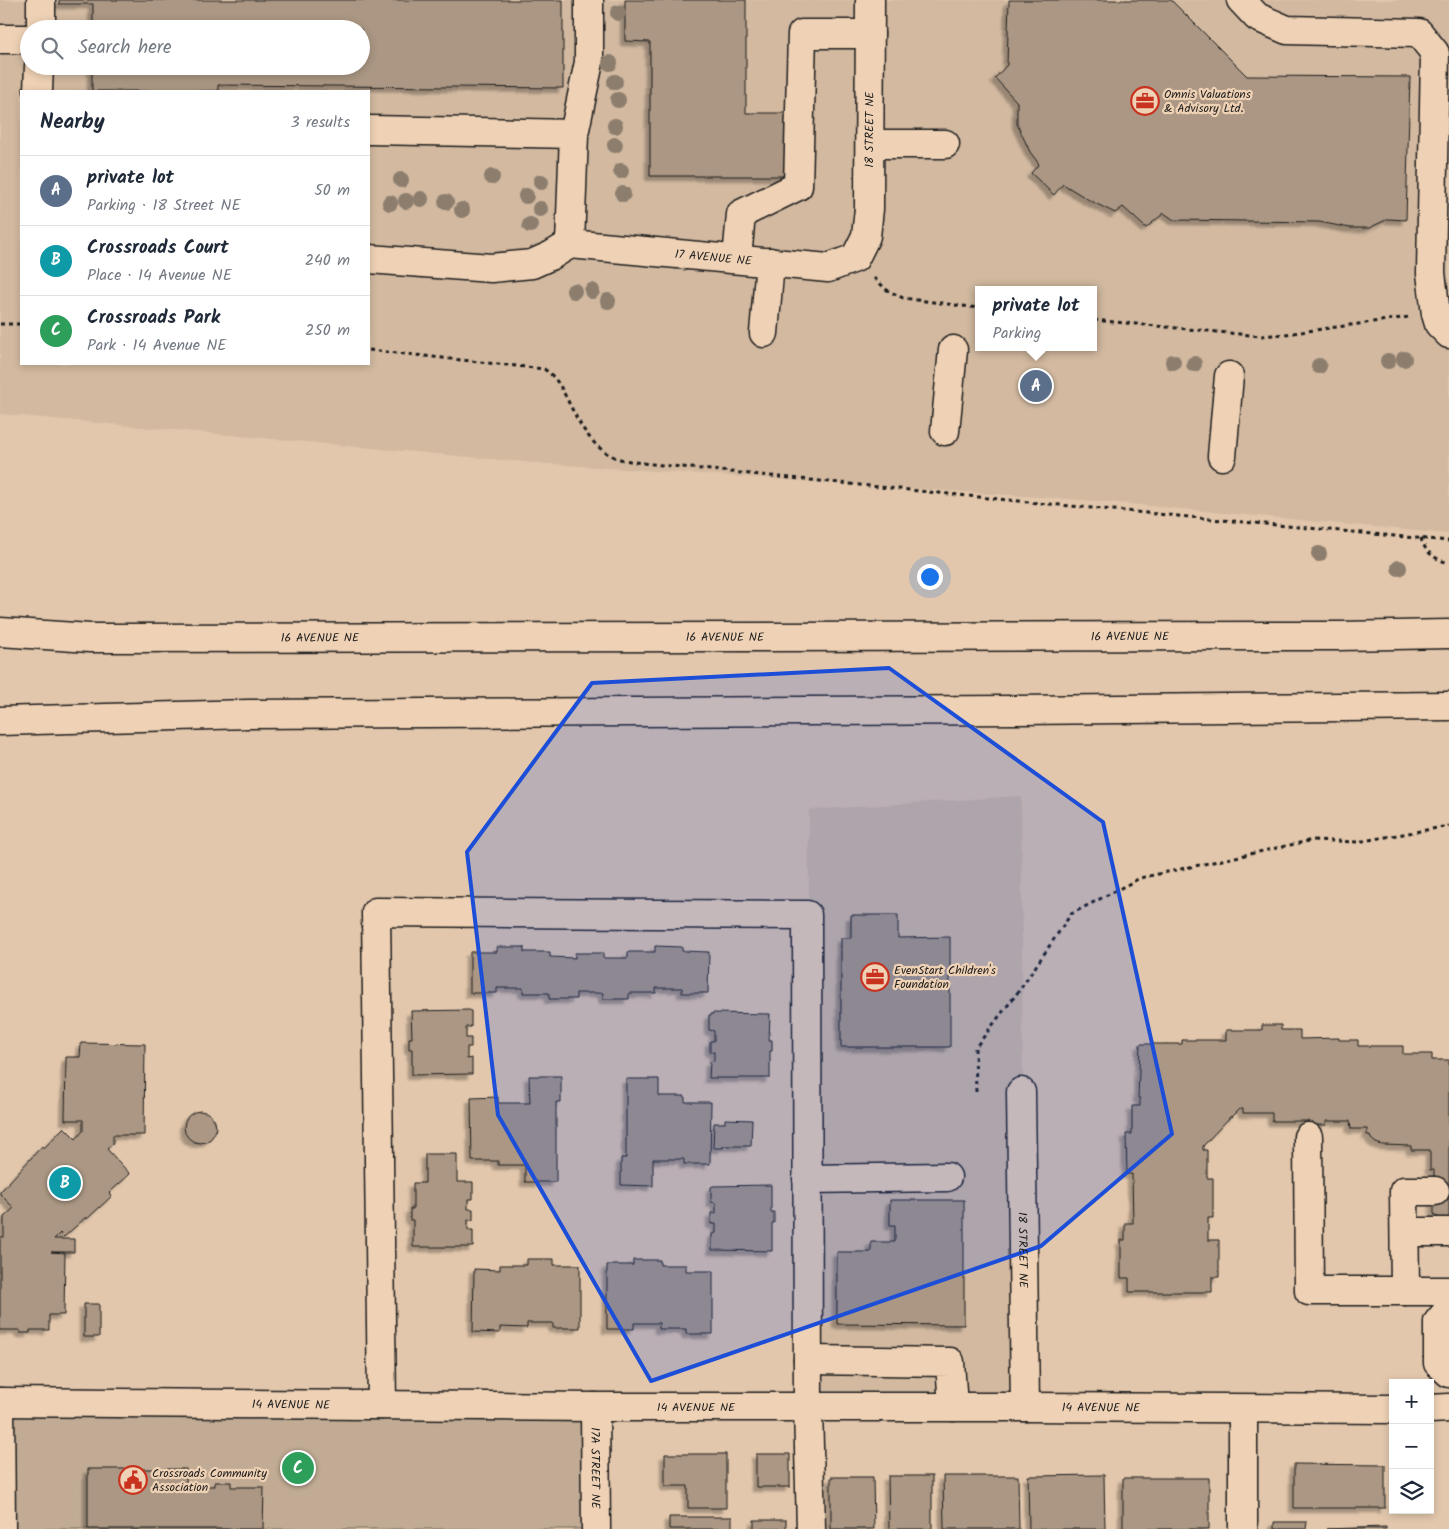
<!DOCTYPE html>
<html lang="en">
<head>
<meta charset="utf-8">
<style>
  body { margin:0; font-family:Kalam,sans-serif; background:#f2f2f3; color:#1f2937 }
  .controls { position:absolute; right:15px; bottom:15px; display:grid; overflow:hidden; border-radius:0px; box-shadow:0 2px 8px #0003 }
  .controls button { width:45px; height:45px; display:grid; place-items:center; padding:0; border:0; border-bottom:1px solid #e0e1e3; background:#fff; color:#1f2937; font:25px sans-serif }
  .you { position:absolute; left:929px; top:576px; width:18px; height:18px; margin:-12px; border:4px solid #fff; border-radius:50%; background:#1a73e8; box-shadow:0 0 0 8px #1a73e833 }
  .badge { display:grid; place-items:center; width:32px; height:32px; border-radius:50%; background:#0b8043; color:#fff; font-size:16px; font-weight:700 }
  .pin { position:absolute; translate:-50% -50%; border:2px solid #fff; box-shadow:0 1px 5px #0006 }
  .popup { position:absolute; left:975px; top:286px; width:122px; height:65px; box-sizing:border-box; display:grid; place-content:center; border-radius:0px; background:#fff; filter:drop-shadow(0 1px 4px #0005); font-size:16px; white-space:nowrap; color:#747a83 }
  .popup b { font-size:19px; color:#1f2937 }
  .popup::after { content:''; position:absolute; left:50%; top:100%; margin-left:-10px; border:10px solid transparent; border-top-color:#fff }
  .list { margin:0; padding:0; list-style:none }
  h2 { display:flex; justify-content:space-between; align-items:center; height:65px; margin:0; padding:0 20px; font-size:21px }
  h2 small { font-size:16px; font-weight:400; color:#747a83 }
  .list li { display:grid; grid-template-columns:32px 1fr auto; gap:15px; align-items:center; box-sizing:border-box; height:70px; padding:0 20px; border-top:1px solid #e0e1e3 }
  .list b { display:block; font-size:19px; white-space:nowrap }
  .list p { margin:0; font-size:16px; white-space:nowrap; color:#747a83 }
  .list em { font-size:16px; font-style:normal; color:#747a83 }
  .icon { flex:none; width:28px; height:28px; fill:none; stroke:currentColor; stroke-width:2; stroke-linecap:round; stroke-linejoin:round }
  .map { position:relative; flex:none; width:1449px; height:1529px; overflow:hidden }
  .search { position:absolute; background:#fff; box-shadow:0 2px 8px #0003; left:20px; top:20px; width:350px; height:55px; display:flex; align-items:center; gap:12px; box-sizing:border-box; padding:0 18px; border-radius:28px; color:#747a83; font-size:19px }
  .panel { position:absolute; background:#fff; box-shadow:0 2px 8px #0003; left:20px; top:90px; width:350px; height:275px; border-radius:0px }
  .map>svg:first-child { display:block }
  .built { fill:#d2b9a0; fill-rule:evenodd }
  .green { fill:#c1ab94; stroke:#6e6458 }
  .building { fill:#ab9783; stroke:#1c1c1c; filter:url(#shadow) }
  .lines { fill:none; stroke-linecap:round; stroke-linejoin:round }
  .minor-casing { stroke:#1c1c1c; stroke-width:31 }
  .highway-casing { stroke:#1c1c1c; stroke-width:31 }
  .path { stroke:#1c1c1c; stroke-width:3; stroke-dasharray:4 4; stroke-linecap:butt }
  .minor { stroke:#efd2b5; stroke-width:28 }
  .highway { stroke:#efd2b5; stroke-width:28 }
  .tree { fill:#8c7d6d }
  .marked { fill:#1d4ed8; fill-opacity:0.2; stroke:#1d4ed8; stroke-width:4; stroke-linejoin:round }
  .labels { text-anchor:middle; stroke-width:4.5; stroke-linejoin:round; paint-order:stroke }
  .poi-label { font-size:12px; fill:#1c1c1c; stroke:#efd2b5; text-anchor:start }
  .street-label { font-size:12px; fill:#1c1c1c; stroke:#efd2b5 }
</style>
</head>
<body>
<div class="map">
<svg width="1449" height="1529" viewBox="0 0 1449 1529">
  <defs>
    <filter id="shadow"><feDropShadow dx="-4.5" dy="4.5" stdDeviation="1" flood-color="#0004"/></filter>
  </defs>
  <rect width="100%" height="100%" fill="#e2c7ac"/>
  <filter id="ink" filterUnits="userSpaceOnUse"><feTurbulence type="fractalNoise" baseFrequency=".02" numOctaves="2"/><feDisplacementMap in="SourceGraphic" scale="10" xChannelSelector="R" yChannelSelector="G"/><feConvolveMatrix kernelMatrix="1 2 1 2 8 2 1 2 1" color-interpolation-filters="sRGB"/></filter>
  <g filter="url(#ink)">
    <path class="built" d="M0,0H1449V534L1097,501L536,463L0,414ZM29,29H361V66H29ZM21,91H369V364H21ZM978,290H1094V347H978Z
      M1021,796L1025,1407H808L809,810Z"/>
    <path class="green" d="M0,1402L595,1407L596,1529H1Z"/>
    <path class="building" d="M59,0H563V88L218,85V91H92V66H361V29H93V4H59Z
      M625,0H746V113H787V176H650V42L625,41Z
      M1009,0H1171L1247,76L1410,77L1406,220L1388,219L1369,228H1350L1319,222L1174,220L1164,213L1146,228L1123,207L1115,213L1089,200L1063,184L1054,195L1031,173L1039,164L1030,152L1017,124V102L995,78L1007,65Z
      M851,915H898V938L950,937V1047H841V938H851Z
      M655,946L682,947V951L709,952L708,993H682V988H656V993H629V999H603V993H576V999H549V993H523V988H497V993H470V952H497V947H524V952H550V957L575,958V953H603V958H628V952H655Z
      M469,1010L471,1011V1027H466V1038H471V1047H467V1059L472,1058V1074L412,1075V1049H409V1038H412L411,1011Z
      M712,1013L770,1014L769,1040H772V1051H770V1078H709L710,1062L714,1061V1052H710V1041H714V1031L709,1030V1015H712Z
      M1262,1025H1281V1030H1300V1039L1339,1038V1040H1358V1046H1403V1054H1432V1060H1449V1222H1443L1434,1214V1170H1430V1150H1411V1146L1382,1145L1376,1143L1371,1139L1370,1135H1367V1129H1351L1350,1121H1326V1125H1308V1121H1272V1113H1243V1109H1240L1232,1117L1231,1116L1203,1146V1150H1207V1178H1213V1218H1208V1240H1219V1277H1212V1292H1129V1278H1121V1240H1125V1223H1133L1132,1174H1127L1126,1134H1132V1106H1140V1098H1138L1140,1044H1182V1040H1226V1030H1262Z
      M81,1043L145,1044L144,1135H113V1144L107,1149L130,1174L109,1193L112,1196L87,1219L86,1217L64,1237L60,1233L54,1239H74V1252H51L65,1253L64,1315H49V1330H30V1333H20V1330H0V1237H4V1217L14,1208L0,1194V1192L42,1146L44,1148L64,1127L76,1139L83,1131V1120H65L66,1057H80Z
      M529,1076H561V1102H556V1182H525V1165H498V1161H472L471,1098L498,1097V1103H530Z
      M626,1079H659V1096H685V1102H711L710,1164H684V1159H653V1186L621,1185V1158H626Z
      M184 1127a16 16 0 1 1 32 0a16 16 0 1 1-32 0Z
      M725,1119L752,1120L751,1146H723V1148H713L714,1123H725Z
      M425,1154H457V1182H473V1199H468V1209H473V1220H468V1230H473V1247H413V1220H410V1209H413V1183H425Z
      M771,1185V1212H774V1223H772V1251L712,1250V1234L716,1233V1224H711V1213H716V1203L711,1202V1187L713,1186Z
      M890,1200H964V1325L837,1324V1252H871V1242H895V1225H890Z
      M527,1259H554V1265H580V1328H553V1323H527V1328L500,1327V1333L473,1332L474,1269L500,1270V1265H527Z
      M633,1260H660V1265H686V1271H713V1334H686V1329H659V1323H634V1329H607V1265H633Z
      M84,1304H99V1337H84Z
      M665,1454H726V1508H688V1486H665Z
      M756,1454H790V1487H756Z
      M1294,1464L1385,1465V1508H1294Z
      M88,1469H186V1486H215V1482H231V1487H264L263,1529H88Z
      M1104,1475L1105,1529H1029L1028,1476Z
      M888,1476H932V1529H889Z
      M943,1476H1018L1019,1529H944Z
      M831,1477H873L874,1529H831Z
      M1123,1478H1209V1529H1123Z
      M669,1517H732V1529H669Z
      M754,1520H786V1529H754Z
      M1274,1522H1307L1306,1529H1274Z
      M1386,1527V1529H1326Z"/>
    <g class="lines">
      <defs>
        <g id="minor">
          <path d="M41,0V29"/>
          <path d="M1241,0L1257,17L1287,30L1419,33L1435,53L1431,273L1436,314L1439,324L1449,334"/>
          <path d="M0,39H29"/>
          <path d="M38,91L39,66"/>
          <path d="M369,130L574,134"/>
          <path d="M870,144H945"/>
          <path id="s1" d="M570,244L828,268L855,258L866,236L869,209L870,0"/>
          <path d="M570,244L574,134L589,62V0"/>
          <path d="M369,259L491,268L532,264L552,255L570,244"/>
          <path d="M737,259L741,214L798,186L802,34H870"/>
          <path d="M764,333L770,262"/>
          <path d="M945,431L953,350"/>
          <path d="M1222,456L1229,376"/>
          <path id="s2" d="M1021,1092L1025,1407"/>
          <path d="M1308,1137L1309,1291H1449"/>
          <path d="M807,1179L947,1177"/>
          <path d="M1405,1232H1449"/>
          <path d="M1405,1291L1404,1191H1435"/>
          <path d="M1449,1309L1438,1322V1363L1449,1373"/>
          <path d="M808,1360L950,1362L953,1407"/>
          <path id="s3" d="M0,1402L595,1407H1025L1393,1409"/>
          <path d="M0,1402L1,1529"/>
          <path d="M382,1405L376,912L807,915L808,1407L811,1529"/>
          <path id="s4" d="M595,1407L596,1529"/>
          <path d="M1243,1409V1529"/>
          <path d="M1430,1409L1449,1408"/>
        </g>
        <g id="highway">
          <path id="s5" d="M0,632L90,638L1339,636L1449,634"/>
          <path d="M0,721L248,714L1018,710L1449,706"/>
        </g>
      </defs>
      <use href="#minor" class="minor-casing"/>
      <use href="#highway" class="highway-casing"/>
      <path class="path" d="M874,278L887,290L903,298L978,308
        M1094,320L1260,336L1286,334L1409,317
        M0,324H21
        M369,350L544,369C556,377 561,387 567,399C577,419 588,442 608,454C618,460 630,461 642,463L1038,503L1449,541
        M1421,538C1425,553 1435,559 1449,563
        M976,1092L975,1048L1021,988L1071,914L1140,878L1313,840L1357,842L1449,826"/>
      <use href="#minor" class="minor"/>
      <use href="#highway" class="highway"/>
    </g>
    <g class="tree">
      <circle cx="618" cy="13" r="8"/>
      <circle cx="610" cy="63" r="8"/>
      <circle cx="615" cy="82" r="8"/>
      <circle cx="618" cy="100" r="8"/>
      <circle cx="615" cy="126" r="8"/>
      <circle cx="615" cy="145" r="8"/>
      <circle cx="621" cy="171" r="8"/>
      <circle cx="492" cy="177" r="8"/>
      <circle cx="401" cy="180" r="8"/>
      <circle cx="541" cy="182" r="8"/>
      <circle cx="623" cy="194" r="8"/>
      <circle cx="526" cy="196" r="8"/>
      <circle cx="421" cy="199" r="8"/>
      <circle cx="406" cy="201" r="8"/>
      <circle cx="446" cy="202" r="8"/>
      <circle cx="390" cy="203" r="8"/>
      <circle cx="540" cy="209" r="8"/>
      <circle cx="462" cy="210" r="8"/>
      <circle cx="530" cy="225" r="8"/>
      <circle cx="574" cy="291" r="8"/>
      <circle cx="592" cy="291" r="8"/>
      <circle cx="608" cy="301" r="8"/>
      <circle cx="1404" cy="359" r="8"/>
      <circle cx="1388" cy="361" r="8"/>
      <circle cx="1173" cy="362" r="8"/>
      <circle cx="1194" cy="364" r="8"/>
      <circle cx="1319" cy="366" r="8"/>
      <circle cx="1319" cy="554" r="8"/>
      <circle cx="1399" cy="568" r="8"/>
    </g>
  </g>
  <path class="marked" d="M889,668L1103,822L1172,1134L1041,1246L651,1381L498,1115L467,852L592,683Z"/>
  <defs>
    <symbol id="office-ring" viewBox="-11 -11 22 22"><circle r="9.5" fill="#efd2b5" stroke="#c8321e" stroke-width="1.5"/><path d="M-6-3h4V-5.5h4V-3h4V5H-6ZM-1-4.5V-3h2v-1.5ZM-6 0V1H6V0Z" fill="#c8321e"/></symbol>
    <symbol id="civic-ring" viewBox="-11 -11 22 22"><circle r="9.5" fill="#efd2b5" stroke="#c8321e" stroke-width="1.5"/><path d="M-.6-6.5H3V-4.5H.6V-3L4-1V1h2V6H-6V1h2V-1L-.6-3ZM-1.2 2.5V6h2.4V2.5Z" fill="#c8321e"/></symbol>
  </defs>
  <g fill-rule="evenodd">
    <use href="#office-ring" x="1129" y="85" width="32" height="32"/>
    <use href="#office-ring" x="859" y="961" width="32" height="32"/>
    <use href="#civic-ring" x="117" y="1464" width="32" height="32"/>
  </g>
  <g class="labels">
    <g class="poi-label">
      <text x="1164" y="98">Omnis Valuations<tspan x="1164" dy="14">&amp; Advisory Ltd.</tspan></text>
      <text x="894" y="974">EvenStart Children's<tspan x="894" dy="14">Foundation</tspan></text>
      <text x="152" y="1477">Crossroads Community<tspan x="152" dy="14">Association</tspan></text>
    </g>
    <g class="street-label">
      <text dy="4" stroke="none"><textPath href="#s1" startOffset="419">18 STREET NE</textPath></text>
      <text dy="4" stroke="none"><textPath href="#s1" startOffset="144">17 AVENUE NE</textPath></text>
      <text dy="4" stroke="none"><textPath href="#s5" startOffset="1130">16 AVENUE NE</textPath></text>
      <text dy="4" stroke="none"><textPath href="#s5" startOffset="320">16 AVENUE NE</textPath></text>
      <text dy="4" stroke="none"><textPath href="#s5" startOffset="725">16 AVENUE NE</textPath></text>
      <text dy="4" stroke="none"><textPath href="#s2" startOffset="158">18 STREET NE</textPath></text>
      <text dy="4" stroke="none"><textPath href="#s3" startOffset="291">14 AVENUE NE</textPath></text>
      <text dy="4" stroke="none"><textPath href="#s3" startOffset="696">14 AVENUE NE</textPath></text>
      <text dy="4" stroke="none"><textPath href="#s3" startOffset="1101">14 AVENUE NE</textPath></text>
      <text dy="4" stroke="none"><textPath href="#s4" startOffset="61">17A STREET NE</textPath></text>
    </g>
  </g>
</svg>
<div class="controls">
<button>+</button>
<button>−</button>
<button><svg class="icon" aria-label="layers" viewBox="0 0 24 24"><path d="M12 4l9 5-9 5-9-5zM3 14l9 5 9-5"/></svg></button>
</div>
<div class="you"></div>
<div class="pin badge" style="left:1036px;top:386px;background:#5c6f8a">A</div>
<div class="popup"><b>private lot</b>Parking</div>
<div class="pin badge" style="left:65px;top:1183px;background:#0f9aa8">B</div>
<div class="pin badge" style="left:298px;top:1468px;background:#2e9e5b">C</div>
<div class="search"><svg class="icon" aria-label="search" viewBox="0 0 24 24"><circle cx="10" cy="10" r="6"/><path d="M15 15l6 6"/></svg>Search here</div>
<section class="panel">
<h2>Nearby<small>3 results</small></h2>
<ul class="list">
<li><span class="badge" style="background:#5c6f8a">A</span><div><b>private lot</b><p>Parking · 18 Street NE</p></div><em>50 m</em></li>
<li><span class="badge" style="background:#0f9aa8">B</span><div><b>Crossroads Court</b><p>Place · 14 Avenue NE</p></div><em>240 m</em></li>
<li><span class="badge" style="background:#2e9e5b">C</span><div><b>Crossroads Park</b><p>Park · 14 Avenue NE</p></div><em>250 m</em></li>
</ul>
</section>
</div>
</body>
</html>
